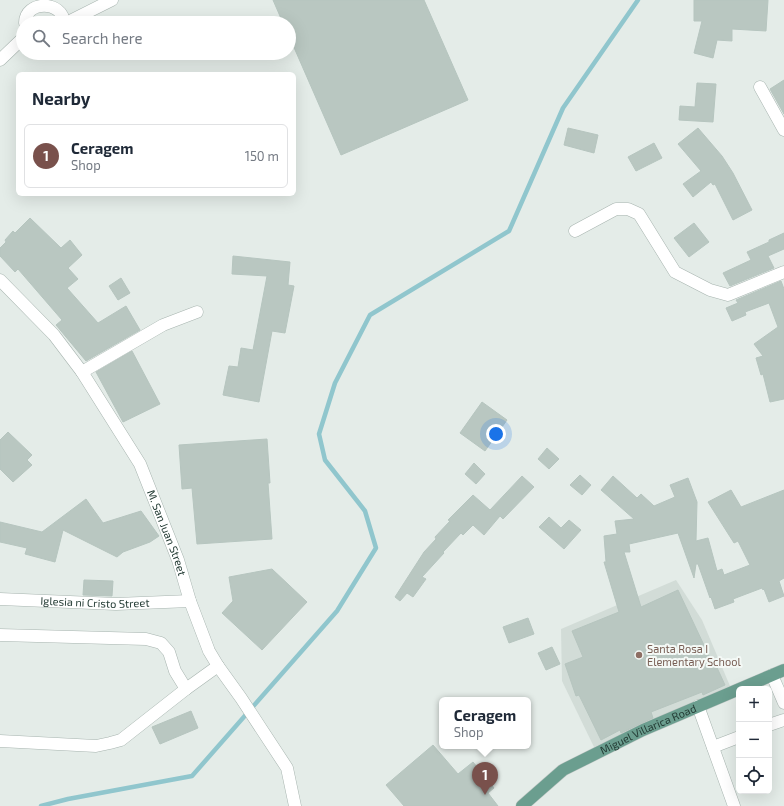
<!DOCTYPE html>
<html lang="en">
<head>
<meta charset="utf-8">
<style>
  body { margin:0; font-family:"Exo 2",sans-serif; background:#f2f2f3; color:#1f2937 }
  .controls { position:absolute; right:12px; bottom:12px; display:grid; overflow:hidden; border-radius:6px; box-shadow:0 4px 16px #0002 }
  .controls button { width:36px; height:36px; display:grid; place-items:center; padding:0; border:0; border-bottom:1px solid #e0e1e3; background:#fff; color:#1f2937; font:20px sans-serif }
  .you { position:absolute; left:496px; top:434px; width:14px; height:14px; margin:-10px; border:3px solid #fff; border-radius:50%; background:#1a73e8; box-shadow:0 0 0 6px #1a73e833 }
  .badge { display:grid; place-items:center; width:26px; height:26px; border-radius:50%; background:#79514c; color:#fff; font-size:13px; font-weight:700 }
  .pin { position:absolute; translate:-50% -33px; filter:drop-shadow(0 1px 2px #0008) }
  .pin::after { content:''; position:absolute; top:21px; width:14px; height:12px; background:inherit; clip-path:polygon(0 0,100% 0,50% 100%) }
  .popup { position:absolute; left:439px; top:697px; width:92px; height:52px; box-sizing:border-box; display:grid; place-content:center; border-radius:6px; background:#fff; filter:drop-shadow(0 1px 3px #0005); font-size:13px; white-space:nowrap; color:#747a83 }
  .popup b { font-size:15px; color:#1f2937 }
  .popup::after { content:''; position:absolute; left:50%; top:100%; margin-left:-8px; border:8px solid transparent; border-top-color:#fff }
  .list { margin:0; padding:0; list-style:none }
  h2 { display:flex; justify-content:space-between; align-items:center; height:52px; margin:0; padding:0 16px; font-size:17px }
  h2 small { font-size:13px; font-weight:400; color:#747a83 }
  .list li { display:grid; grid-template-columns:26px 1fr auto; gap:12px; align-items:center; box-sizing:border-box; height:64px; margin:0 8px 8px; padding:0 8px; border:1px solid #e0e1e3; border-radius:6px }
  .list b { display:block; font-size:15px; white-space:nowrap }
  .list p { margin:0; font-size:13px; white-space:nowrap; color:#747a83 }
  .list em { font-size:13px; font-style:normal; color:#747a83 }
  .icon { flex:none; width:22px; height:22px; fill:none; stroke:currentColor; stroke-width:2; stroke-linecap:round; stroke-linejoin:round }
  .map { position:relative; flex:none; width:784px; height:806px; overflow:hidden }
  .search { position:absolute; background:#fff; box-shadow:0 4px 16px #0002; left:16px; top:16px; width:280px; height:44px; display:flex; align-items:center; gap:10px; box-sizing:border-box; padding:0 14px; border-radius:22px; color:#747a83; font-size:15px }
  .panel { position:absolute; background:#fff; box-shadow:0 4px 16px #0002; left:16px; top:72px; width:280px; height:124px; border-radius:6px }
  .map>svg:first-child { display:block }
  .built { fill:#d2dcd7 }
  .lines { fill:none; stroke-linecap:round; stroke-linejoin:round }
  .stream { stroke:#90c6cd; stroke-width:4.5 }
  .building { fill:#b9c7c1; stroke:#b6c5bf }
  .minor-casing { stroke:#a7b4af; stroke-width:13 }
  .major-casing { stroke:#c2c8c6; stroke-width:13 }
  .minor { stroke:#fff; stroke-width:12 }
  .major { stroke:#6b9e8f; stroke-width:12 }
  .education-dot { fill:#8d6e63; stroke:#f4f9f6; stroke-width:1.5 }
  .labels { text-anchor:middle; stroke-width:4; stroke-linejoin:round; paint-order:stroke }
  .street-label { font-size:11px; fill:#243c35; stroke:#f4f9f6 }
  .education-label { font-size:11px; fill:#785e54; stroke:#f4f9f6; text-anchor:start }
</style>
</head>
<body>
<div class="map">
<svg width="784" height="806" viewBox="0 0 784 806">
  <rect width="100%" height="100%" fill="#e4ece8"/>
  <path class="built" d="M676,580L702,620L730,686L628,733L594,747L562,681L561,629Z"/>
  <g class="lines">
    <path class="stream" d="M41,806L68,799L192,776L337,611L376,548L365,511L325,460L319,434L335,383L370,315L509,231L563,108L638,0"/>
  </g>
  <path class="building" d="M273,0H424L468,100L341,155L289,36V23H283Z
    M694,0H768L766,31L732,29V41L717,40L713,58L694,53L702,21H694Z
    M784,80V114L770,89Z
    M697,83L716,84L713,122L679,120L680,106L695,107Z
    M568,128L598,135L594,153L564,145Z
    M698,128L722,156L733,173L752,210L733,220L715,184L713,185L711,182L693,197L683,184L701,171L678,144Z
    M654,143L662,158L636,171L628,157Z
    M30,218L61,248L70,240L82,255L68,268L78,279L67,288L98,323L126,306L140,330L86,361L56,325L62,320L18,269L15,272L0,256V248L6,242L5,240L13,231L15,233Z
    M694,223L709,242L689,257L674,238Z
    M784,233V249L768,256L774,268L730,286L723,273L751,260L747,252L769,242V240Z
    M233,256L290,262L288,285L294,286L285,333L272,331L259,402L223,395L229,366L238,367L241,348L253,350L267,276L232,274Z
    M121,278L130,293L118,300L109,286Z
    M781,281L784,289V399L770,402L763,374L761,375L756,358L763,356L754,344L778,327L769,303L745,312L746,315L732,321L726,308L738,303L736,300Z
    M132,351L160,404L123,422L96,372Z
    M482,402L507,420L485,451L460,433Z
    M8,432L32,455L27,460L32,465L13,482L0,469V440Z
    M267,439L270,483H268L272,539L197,544L192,488L182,489L179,445Z
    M547,448L559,459L549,469L538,459Z
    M474,463L485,474L476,484L465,474Z
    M580,475L591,485L582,495L570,485Z
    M522,476L534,487L503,519L500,516L484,535L473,525L463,535L461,533L443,552L444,553L422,577L426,579L413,597L407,593L400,601L395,597L424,552L436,539L435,537L450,521L448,520L473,495L490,510Z
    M613,476L637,498L641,494L654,506L675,497L670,485L688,478L697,502L696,541L708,538L717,571L722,569L724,575L750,565L738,541L734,543L708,502L731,490L741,507L784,490V578L779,581L784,596L769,602L764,589L763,590L762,588L733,599L734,602L715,609L711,597L710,598L698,564H696L694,578L678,533L629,544L630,552H624L641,607L678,590L711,660L713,659L725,685L703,695L702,692L651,712L653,718L621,733L620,730L601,740L579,695L576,696L565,664L583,657L572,631L619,612L604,562H606L604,536L617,534L615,521L634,519L601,490Z
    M86,499L103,523L141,511L159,536L150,542L123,552L117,557L63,530L55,562L25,554L27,548L0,542V522L42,532Z
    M549,517L561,528L569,520L581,530L564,549L539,527Z
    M272,569L307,602L262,650L222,613L233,601L229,577Z
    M84,580L113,581L112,596L83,595Z
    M528,618L534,634L509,643L503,627Z
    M552,647L560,664L546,670L538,653Z
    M191,711L198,728L160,744L152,727Z
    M433,745L458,774L473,762L494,788L488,793L498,806H404L386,785Z"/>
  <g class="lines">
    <defs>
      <g id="minor">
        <path d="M25,23C25,0 63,0 64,23"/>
        <path d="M66,23L112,0"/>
        <path d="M0,60L23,38"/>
        <path d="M760,87L784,130"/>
        <path d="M575,231L616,209H628L639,214L675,272L710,290L728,295L784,272"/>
        <path id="s1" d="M0,280L54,335L82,372L140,464L178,560L190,601L209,651L218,666L241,698L287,768L295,806"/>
        <path d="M82,372L163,325L197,312"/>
        <path id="s2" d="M0,599L116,604L190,601"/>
        <path d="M0,635L146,639L161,643L169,652L175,671L186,689L218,666"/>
        <path d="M772,675L784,703"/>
        <path d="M698,706L734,806"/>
        <path d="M769,725L784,720"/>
        <path d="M0,741L96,746L110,743L121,740L186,689"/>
        <path d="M713,747L739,737"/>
      </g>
      <g id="major">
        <path id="s3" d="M522,806L563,770L643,730L784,670"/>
      </g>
    </defs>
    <use href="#minor" class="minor-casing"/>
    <use href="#major" class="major-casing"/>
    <use href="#minor" class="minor"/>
    <use href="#major" class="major"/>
  </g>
  <circle class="education-dot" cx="639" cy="655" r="4"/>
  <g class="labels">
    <g class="street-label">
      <text dy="4" stroke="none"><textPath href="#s1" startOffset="306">M. San Juan Street</textPath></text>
      <text dy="4" stroke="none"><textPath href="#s2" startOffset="95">Iglesia ni Cristo Street</textPath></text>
      <text dy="4" stroke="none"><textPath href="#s3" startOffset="149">Miguel Villarica Road</textPath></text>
    </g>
    <g class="education-label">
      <text x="647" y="653">Santa Rosa I<tspan x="647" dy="13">Elementary School</tspan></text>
    </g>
  </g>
</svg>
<div class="controls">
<button>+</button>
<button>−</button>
<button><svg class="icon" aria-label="locate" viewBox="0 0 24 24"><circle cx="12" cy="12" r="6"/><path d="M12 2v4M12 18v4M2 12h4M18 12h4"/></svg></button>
</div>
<div class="you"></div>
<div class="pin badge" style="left:485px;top:795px">1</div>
<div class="popup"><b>Ceragem</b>Shop</div>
<div class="search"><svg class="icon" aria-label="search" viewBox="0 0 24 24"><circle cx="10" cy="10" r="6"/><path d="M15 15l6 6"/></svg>Search here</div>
<section class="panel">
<h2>Nearby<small></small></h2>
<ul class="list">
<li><span class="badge">1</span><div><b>Ceragem</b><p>Shop</p></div><em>150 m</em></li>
</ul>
</section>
</div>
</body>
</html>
